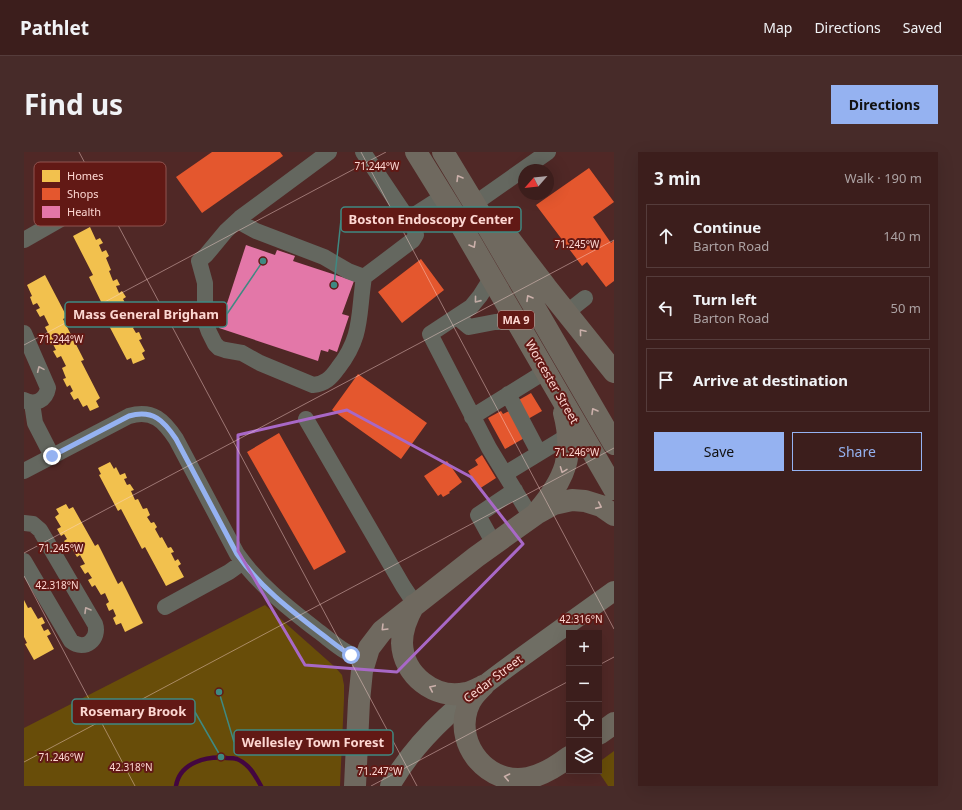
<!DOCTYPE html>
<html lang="en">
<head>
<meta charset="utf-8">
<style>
  body { margin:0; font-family:"Noto Sans",sans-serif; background:#472b29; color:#f1f3f6 }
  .controls { position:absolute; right:12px; bottom:12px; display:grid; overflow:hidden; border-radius:0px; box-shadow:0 4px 16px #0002 }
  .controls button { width:36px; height:36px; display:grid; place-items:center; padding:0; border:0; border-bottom:1px solid #553c3b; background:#3c1e1c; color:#f1f3f6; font:20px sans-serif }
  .compass { position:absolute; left:494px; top:12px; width:36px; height:36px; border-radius:50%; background:#3c1e1c; box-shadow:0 4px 16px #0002; rotate:242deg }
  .stop { position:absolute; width:12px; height:12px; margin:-9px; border:3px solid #95b2f1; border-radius:50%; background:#fff }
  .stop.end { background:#95b2f1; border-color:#fff; box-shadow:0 1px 4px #0008 }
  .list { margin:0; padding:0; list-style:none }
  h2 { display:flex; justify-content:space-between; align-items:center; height:52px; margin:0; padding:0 16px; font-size:17px }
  h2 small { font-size:13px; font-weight:400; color:#aca2a3 }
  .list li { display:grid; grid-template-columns:26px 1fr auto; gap:12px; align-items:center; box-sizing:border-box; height:64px; margin:0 8px 8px; padding:0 8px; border:1px solid #553c3b; border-radius:0px }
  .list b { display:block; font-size:15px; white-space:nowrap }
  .list p { margin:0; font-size:13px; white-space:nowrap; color:#aca2a3 }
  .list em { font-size:13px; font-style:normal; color:#aca2a3 }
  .actions { display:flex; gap:8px; padding:12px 16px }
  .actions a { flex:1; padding:9px 0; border:1px solid #95b2f1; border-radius:0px; text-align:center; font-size:14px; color:#95b2f1 }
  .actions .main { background:#95b2f1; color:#111 }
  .icon { flex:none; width:22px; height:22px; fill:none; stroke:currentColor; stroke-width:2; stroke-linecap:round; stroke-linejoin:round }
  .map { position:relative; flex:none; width:590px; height:634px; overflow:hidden; border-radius:0px }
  header { display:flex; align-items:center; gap:24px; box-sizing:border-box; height:56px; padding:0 20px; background:#3c1e1c; border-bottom:1px solid #553c3b }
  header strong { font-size:19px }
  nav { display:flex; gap:22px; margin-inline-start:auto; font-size:14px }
  .intro { display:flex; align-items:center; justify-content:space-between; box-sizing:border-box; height:96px; padding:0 24px }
  h1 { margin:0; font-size:28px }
  .button { padding:10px 18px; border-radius:0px; background:#95b2f1; color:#111; font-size:14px; font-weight:700 }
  main { display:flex; gap:24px; padding:0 24px }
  aside { flex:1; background:#3c1e1c; border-radius:0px; box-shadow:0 4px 16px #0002 }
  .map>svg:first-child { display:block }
  .green { fill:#684d09 }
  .homes { fill:#f2c14e }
  .shops { fill:#e4572e }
  .health { fill:#e377a8 }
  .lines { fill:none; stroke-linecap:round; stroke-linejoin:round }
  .stream { stroke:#430640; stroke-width:4.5 }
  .minor { stroke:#64675f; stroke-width:16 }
  .major { stroke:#6f6e64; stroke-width:20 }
  .highway { stroke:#6f695f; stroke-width:22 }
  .oneway { stroke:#cbb0aa }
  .oneway2 { stroke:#c0aaa4 }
  .route { stroke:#95b2f1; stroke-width:5 }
  .marked { fill:none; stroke:#a868c6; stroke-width:3; stroke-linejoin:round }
  .ticks { fill:none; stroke:#fdd7d2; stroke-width:1; stroke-opacity:0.45 }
  .labels { text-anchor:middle; stroke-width:4; stroke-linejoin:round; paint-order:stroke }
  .shield { fill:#621915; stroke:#ce9e99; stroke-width:1 }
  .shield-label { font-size:11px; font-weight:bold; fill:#fdd7d2 }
  .street-label { font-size:12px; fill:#fdd7d2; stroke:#621915 }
  .key { fill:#621915; stroke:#90524e; stroke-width:1 }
  .key-label { font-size:11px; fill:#fdd7d2 }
  .ticks-label { font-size:10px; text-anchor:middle; fill:#fdd7d2; stroke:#621915; stroke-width:4; stroke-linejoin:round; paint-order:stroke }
  .leader { fill:none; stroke:#3f8982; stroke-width:1.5 }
  .callout-dot { fill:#3f8982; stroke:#621915; stroke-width:1.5 }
  .callout { fill:#621915; stroke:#3f8982; stroke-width:1.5 }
  .callout-label { font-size:13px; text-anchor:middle; font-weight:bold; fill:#fdd7d2 }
</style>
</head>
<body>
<header>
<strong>Pathlet</strong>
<nav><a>Map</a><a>Directions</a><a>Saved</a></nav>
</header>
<div class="intro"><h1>Find us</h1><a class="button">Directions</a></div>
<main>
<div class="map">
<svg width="590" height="634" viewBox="0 0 590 634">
  <rect width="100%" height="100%" fill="#502826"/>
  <path class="green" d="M241,453L311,515L318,523L320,533V547L316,634H0V576Z
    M590,599V634H584L574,619H575V610Z"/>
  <path class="homes" d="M66,75L72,88L76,86L79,91L75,93L78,100L82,98L85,104L82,106L87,118L85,119L89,129L93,127L96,133L92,134L95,141L98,139L102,145L99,147L105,158L101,160L105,168L107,167L111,174L109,176L112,181L115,180L118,187L115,188L121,199L118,201L121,207L109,212L107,206L103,208L82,168L85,166L65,125L69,123L49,84Z
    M21,123L43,165L39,167L60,208L57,209L76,246L72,249L75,255L66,259L63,253L59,255L54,246L50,248L46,241L49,239L46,233L43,235L39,227L42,226L38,216L42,214L37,204L33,206L29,199L32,198L29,192L27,193L23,186L26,185L21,175L25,173L20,163L16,165L12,158L16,156L13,151L9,153L6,145L8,144L3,133Z
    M86,310L90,317L92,315L96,323L101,321L103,326L100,327L103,333L106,332L110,338L107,339L111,348L114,347L119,357L123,356L126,363L123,365L127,371L130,370L133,375L131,377L136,386L138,385L144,396L147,395L150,400L147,401L151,409L154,407L157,412L154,414L160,425L142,434L121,395L118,397L97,357L94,359L75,323L77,322L74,316Z
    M42,352L45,357L49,355L71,394L74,392L94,432L98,429L119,471L101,480L97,471L92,473L89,466L92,464L89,457L85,459L82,452L85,450L81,441L77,443L71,433L68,435L64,428L68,426L64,420L61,422L56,414L61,412L56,403L53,405L46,393L44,395L40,389L43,387L40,382L37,384L33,377L37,375L31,365L35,362L32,357Z
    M0,448L4,456L7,455L14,467L18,465L21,471L17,473L20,479L24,477L27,482L23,484L30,497L10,508L1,492L3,491L0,485Z"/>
  <path class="shops" d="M188,0H256L259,4L178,61L152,25Z
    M565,16L590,50L569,65L587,91L590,88V129L582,135L563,110L558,114L512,53Z
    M397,107L420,138L378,171L354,140Z
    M334,222L403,271L377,307L308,258Z
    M507,241L518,259L504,267L493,249Z
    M489,257L504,284L481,297L464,266L477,259L479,262Z
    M255,281L322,400L290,418L223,300Z
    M458,303L472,326L455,337L444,319L454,313L451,308Z
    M423,309L438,330L425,340L426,341L419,345L417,342L414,344L400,324Z"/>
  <path class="health" d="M222,93L251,103L253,98L271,104L269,109L330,129L318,162L325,164L313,200L305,197L304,200L297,198L294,209L195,176Z"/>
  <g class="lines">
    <path class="stream" d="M152,634C156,610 183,604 203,606C206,606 210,606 213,607C225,612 231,623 237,634"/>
    <path class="minor" d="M305,0L216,66L202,79L182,103L175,109L181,131V169L185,180L191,192L195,196L201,198L218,201L236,211L289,233C301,232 307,226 314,216C339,184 334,163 340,125L389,88L392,83L390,76L339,0
      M450,52L524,0
      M216,66L221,73L232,79L300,105L324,119L340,125
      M384,67L420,44
      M0,88L42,64
      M468,125L456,144L447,155L406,182L465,296L507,365
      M542,161L561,146
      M433,165L445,175L471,170H494
      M0,181L24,236C22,248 11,254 0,248
      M484,242L515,301
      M8,251L11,271L28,304
      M448,265L522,219
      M282,267L379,434L391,452
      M0,319L105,264C129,257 140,269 152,287L213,402C235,433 264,456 294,479C309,490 322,503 341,508
      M481,322L545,283
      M0,371L9,372L16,378L71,472C76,487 61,500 47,489L0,409
      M470,392L454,363L491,338
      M141,455L205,420L219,410"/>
    <path class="major" d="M366,634C396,581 443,545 491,510C524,486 557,463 590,439"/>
    <path class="highway" d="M392,0L431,63L590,337
      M419,0L451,53L590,292
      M480,80L522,135L590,220
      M514,359C541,327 551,303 540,261
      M390,453C383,465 378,477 378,491C379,523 411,548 442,541C448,540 453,537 459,534
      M459,534C452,541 446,547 443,557C431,594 465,634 504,626C519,623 533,614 545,605
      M575,582L590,571
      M331,634L335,549L338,519L345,496L358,479L452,405L512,362L530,352L548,348L561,349L577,354L590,363"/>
  </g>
  <defs><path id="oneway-chevron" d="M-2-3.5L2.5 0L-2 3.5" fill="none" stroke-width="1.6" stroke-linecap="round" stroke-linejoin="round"/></defs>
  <g class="oneway">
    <use href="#oneway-chevron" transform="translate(435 26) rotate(-121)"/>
    <use href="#oneway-chevron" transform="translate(449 93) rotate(60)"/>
    <use href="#oneway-chevron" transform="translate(505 146) rotate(-120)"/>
    <use href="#oneway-chevron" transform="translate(558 180) rotate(-130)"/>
    <use href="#oneway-chevron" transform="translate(570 259) rotate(-120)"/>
    <use href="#oneway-chevron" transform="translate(539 318) rotate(111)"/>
    <use href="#oneway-chevron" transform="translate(575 354) rotate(24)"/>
    <use href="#oneway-chevron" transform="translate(360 476) rotate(135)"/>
    <use href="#oneway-chevron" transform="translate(408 536) rotate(-155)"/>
    <use href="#oneway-chevron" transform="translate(483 625) rotate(-168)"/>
  </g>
  <g class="oneway2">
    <use href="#oneway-chevron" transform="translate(453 148) rotate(129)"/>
    <use href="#oneway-chevron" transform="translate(16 217) rotate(-114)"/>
    <use href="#oneway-chevron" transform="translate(63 458) rotate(-120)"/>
  </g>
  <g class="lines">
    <path class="route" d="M28,304L105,264C129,257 140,269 152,287L213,402C235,434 265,457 295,480C306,488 316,497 327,503"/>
  </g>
  <path class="marked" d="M323,258L447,325L499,392L373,520L281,513L214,399V283Z"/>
  <path class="ticks" d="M55,0L393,634M337,0L590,477M0,193L362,0M0,401L590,88M0,424L111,634M575,513L590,505M0,610L590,296M347,634L545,529"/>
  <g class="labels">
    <rect class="shield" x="474" y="159" width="36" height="18" rx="3"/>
    <g class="shield-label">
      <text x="492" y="172">MA 9</text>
    </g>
    <g class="street-label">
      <text transform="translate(528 230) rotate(60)" y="4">Worcester Street</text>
      <text transform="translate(469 527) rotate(-37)" y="4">Cedar Street</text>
    </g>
  </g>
  <rect x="10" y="10" width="132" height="64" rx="6" class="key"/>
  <rect x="18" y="18" width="18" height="12" fill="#f2c14e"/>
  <rect x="18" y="36" width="18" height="12" fill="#e4572e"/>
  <rect x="18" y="54" width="18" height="12" fill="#e377a8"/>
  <g class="key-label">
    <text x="43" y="28">Homes</text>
    <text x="43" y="46">Shops</text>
    <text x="43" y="64">Health</text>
  </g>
  <g class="ticks-label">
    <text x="353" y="18">71.244°W</text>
    <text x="553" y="96">71.245°W</text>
    <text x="37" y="191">71.244°W</text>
    <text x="553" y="304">71.246°W</text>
    <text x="37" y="400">71.245°W</text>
    <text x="33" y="437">42.318°N</text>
    <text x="557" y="471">42.316°N</text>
    <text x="37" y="609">71.246°W</text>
    <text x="107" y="619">42.318°N</text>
    <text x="356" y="623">71.247°W</text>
  </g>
  <path class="leader" d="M310 133L317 68M239 109L203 162M197 605L171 560M195 540L210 590"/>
  <g class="callout-dot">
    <circle cx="310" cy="133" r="4"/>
    <circle cx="239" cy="109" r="4"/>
    <circle cx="197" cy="605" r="4"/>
    <circle cx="195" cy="540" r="4"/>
  </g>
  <g class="callout">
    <rect x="317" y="55" width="180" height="25" rx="4"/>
    <rect x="41" y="150" width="162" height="25" rx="4"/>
    <rect x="48" y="547" width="123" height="25" rx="4"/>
    <rect x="210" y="578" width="159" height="25" rx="4"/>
  </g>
  <g class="callout-label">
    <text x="407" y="72">Boston Endoscopy Center</text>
    <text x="122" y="167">Mass General Brigham</text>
    <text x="109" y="564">Rosemary Brook</text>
    <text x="289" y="595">Wellesley Town Forest</text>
  </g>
</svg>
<div class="controls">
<button>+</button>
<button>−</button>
<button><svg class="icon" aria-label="locate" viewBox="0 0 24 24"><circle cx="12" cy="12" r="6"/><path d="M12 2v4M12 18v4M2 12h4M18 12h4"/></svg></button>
<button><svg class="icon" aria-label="layers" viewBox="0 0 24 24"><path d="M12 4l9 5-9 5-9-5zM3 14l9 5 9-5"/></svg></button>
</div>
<svg class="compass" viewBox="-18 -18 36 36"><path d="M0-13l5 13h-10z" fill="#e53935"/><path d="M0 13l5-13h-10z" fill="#aca2a3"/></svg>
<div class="stop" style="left:327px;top:503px"></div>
<div class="stop end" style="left:28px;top:304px"></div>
</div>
<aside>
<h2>3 min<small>Walk · 190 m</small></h2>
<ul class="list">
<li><svg class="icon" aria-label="ahead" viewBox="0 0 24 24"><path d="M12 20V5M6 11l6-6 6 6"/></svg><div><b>Continue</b><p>Barton Road</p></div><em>140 m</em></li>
<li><svg class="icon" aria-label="left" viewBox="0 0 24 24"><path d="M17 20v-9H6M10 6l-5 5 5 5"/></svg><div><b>Turn left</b><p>Barton Road</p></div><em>50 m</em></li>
<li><svg class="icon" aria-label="arrive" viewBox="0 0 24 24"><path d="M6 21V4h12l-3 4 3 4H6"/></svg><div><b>Arrive at destination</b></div></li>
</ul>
<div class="actions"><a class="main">Save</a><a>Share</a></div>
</aside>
</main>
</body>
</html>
